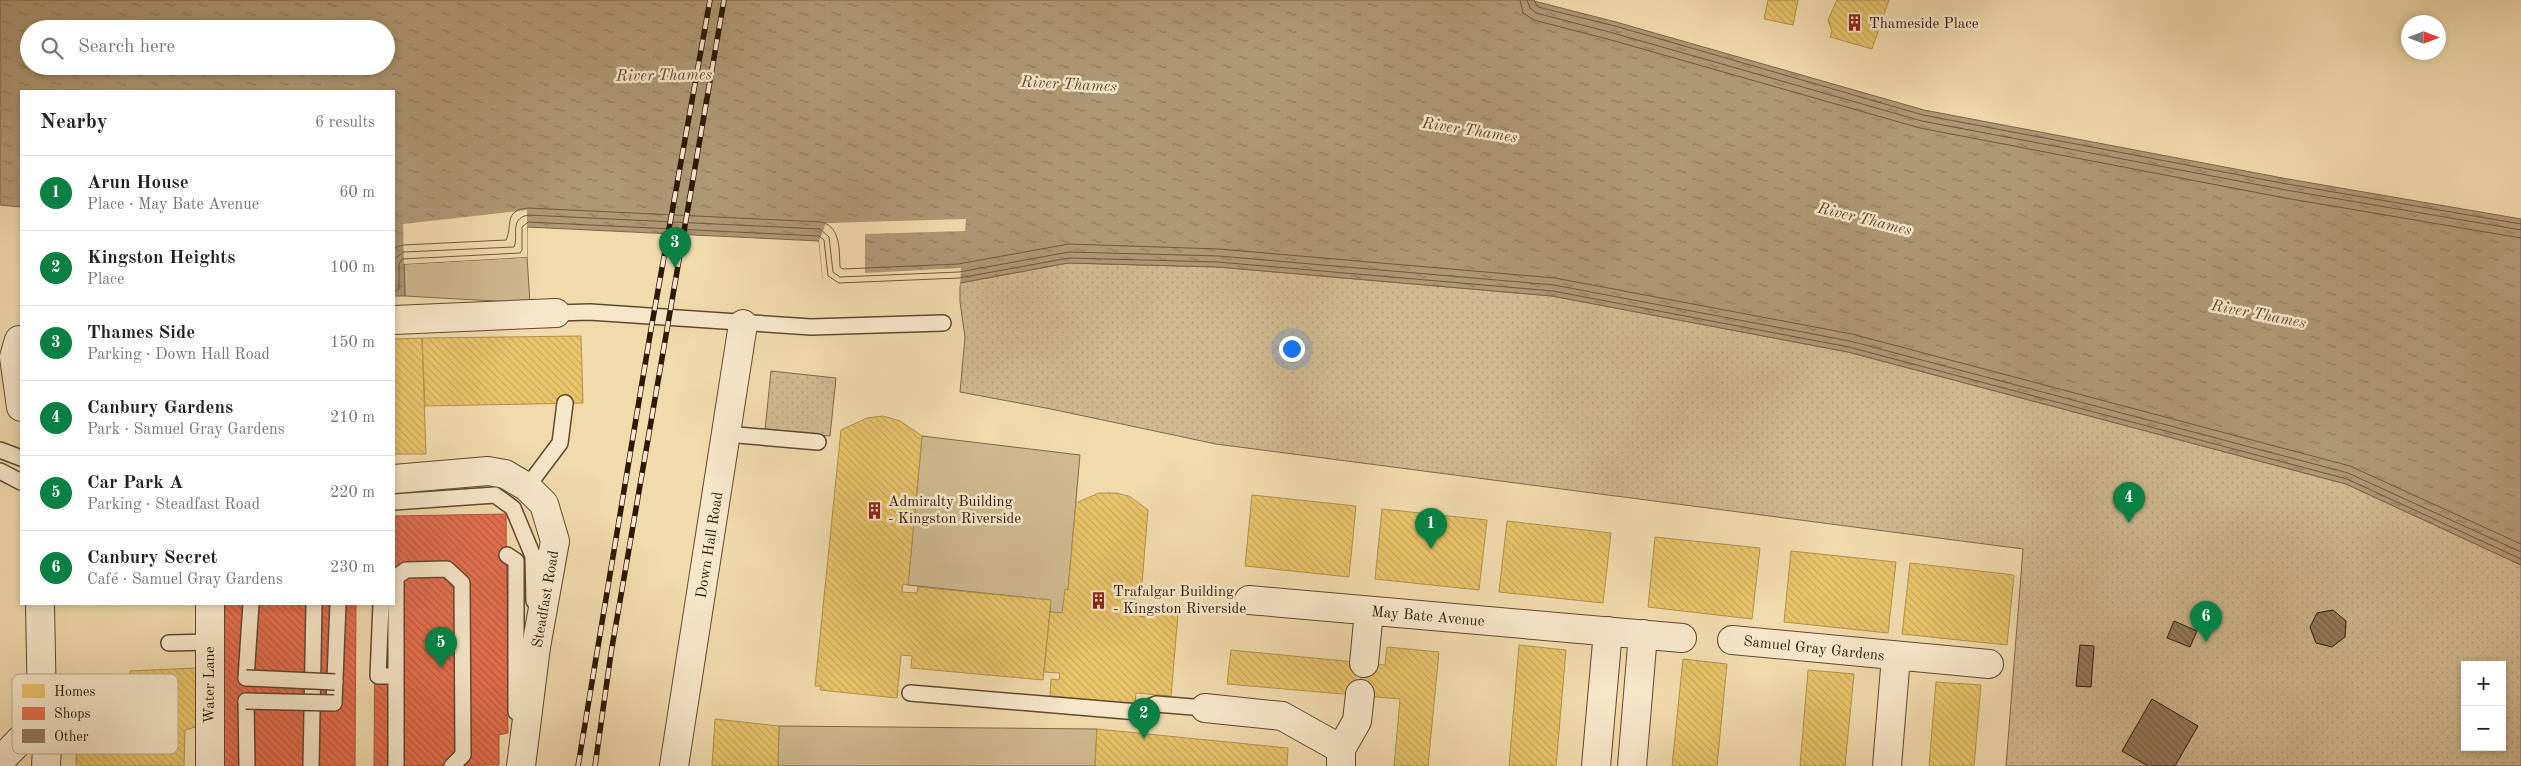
<!DOCTYPE html>
<html lang="en">
<head>
<meta charset="utf-8">
<style>
  body { margin:0; font-family:"Old Standard TT",serif; background:#f6f6f6; color:#222 }
  .controls { position:absolute; right:15px; bottom:15px; display:grid; overflow:hidden; border-radius:0px; box-shadow:0 2px 8px #0003 }
  .controls button { width:45px; height:45px; display:grid; place-items:center; padding:0; border:0; border-bottom:1px solid #e0e0e0; background:#fff; color:#222; font:25px sans-serif }
  .compass { position:absolute; left:2401px; top:15px; width:45px; height:45px; border-radius:50%; background:#fff; box-shadow:0 2px 8px #0003; rotate:90deg }
  .you { position:absolute; left:1291px; top:348px; width:18px; height:18px; margin:-12px; border:4px solid #fff; border-radius:50%; background:#1a73e8; box-shadow:0 0 0 8px #1a73e833 }
  .badge { display:grid; place-items:center; width:32px; height:32px; border-radius:50%; background:#0b8043; color:#fff; font-size:16px; font-weight:700 }
  .pin { position:absolute; translate:-50% -41px; filter:drop-shadow(0 1px 2px #0008) }
  .pin::after { content:''; position:absolute; top:26px; width:18px; height:15px; background:inherit; clip-path:polygon(0 0,100% 0,50% 100%) }
  .list { margin:0; padding:0; list-style:none }
  h2 { display:flex; justify-content:space-between; align-items:center; height:65px; margin:0; padding:0 20px; font-size:21px }
  h2 small { font-size:16px; font-weight:400; color:#767676 }
  .list li { display:grid; grid-template-columns:32px 1fr auto; gap:15px; align-items:center; box-sizing:border-box; height:75px; padding:0 20px; border-top:1px solid #e0e0e0 }
  .list b { display:block; font-size:19px; white-space:nowrap }
  .list p { margin:0; font-size:16px; white-space:nowrap; color:#767676 }
  .list em { font-size:16px; font-style:normal; color:#767676 }
  .icon { flex:none; width:28px; height:28px; fill:none; stroke:currentColor; stroke-width:2; stroke-linecap:round; stroke-linejoin:round }
  .map { position:relative; flex:none; width:2521px; height:766px; overflow:hidden }
  .search { position:absolute; background:#fff; box-shadow:0 2px 8px #0003; left:20px; top:20px; width:375px; height:55px; display:flex; align-items:center; gap:12px; box-sizing:border-box; padding:0 18px; border-radius:28px; color:#767676; font-size:19px }
  .panel { position:absolute; background:#fff; box-shadow:0 2px 8px #0003; left:20px; top:90px; width:375px; height:515px; border-radius:0px }
  .map>svg:first-child { display:block }
  .green { fill:#d0b990; stroke:#80684b }
  .park { fill:url(#park-dots); stroke:#80684b; fill-rule:evenodd }
  .water { fill:url(#water-ripples); stroke:#7c6448; fill-rule:evenodd }
  .pier { fill:#f1daac }
  .homes { fill:url(#homes-back-hatch); stroke:#b1904c }
  .shops { fill:url(#shops-back-hatch); stroke:#b0553a }
  .lines { fill:none; stroke-linecap:round; stroke-linejoin:round }
  .shore { stroke:#6f583d; stroke-width:1 }
  .building { fill:url(#building-back-hatch); stroke:#2f1706 }
  .lane-casing { stroke:#604830; stroke-width:18 }
  .street-casing { stroke:#604830; stroke-width:30 }
  .lane { stroke:#f6e7c9; stroke-width:15 }
  .street { stroke:#f6e7c9; stroke-width:28 }
  .rail-casing { stroke:#2f1706; stroke-width:5.5 }
  .rail { stroke:#f6e7c9; stroke-width:4; stroke-dasharray:11; stroke-linecap:butt }
  .lane-bridge-casing { stroke:#604830; stroke-width:18; stroke-linecap:butt }
  .lane-bridge { stroke:#f6e7c9; stroke-width:15 }
  .labels { text-anchor:middle; stroke-width:5; stroke-linejoin:round; paint-order:stroke }
  .poi-label { font-size:15px; fill:#2f1706; stroke:#f6e7c9; text-anchor:start }
  .street-label { font-size:15px; fill:#2f1706; stroke:#f6e7c9 }
  .water-label { font-size:16px; font-style:italic; fill:#624b32; stroke:#f6e7c9 }
  .key { fill:#f6e7c9; stroke:#baa98e; stroke-width:1 }
  .key-label { font-size:14px; fill:#2f1706 }
</style>
</head>
<body>
<div class="map">
<svg width="2521" height="766" viewBox="0 0 2521 766">
  <defs>
    <pattern id="park-dots" width="8" height="8" patternUnits="userSpaceOnUse" patternTransform="scale(1.25)"><rect width="8" height="8" fill="#d0b990"/><path d="M2 2h.1M6 6h.1" fill="none" stroke="#b39e7b" stroke-width="1.8" stroke-linecap="round"/></pattern>
    <pattern id="water-ripples" width="26" height="14" patternUnits="userSpaceOnUse" patternTransform="scale(1.25)"><rect width="26" height="14" fill="#af9874"/><path d="M2 4q2-2 4 0t4 0M15 11q2-2 4 0t4 0" fill="none" stroke="#8f7b5d"/></pattern>
    <pattern id="homes-back-hatch" width="6" height="6" patternUnits="userSpaceOnUse" patternTransform="scale(1.25)"><rect width="6" height="6" fill="#e9c46a"/><path d="M-1 5l2 2M0 0l6 6M5-1l2 2" fill="none" stroke="#c8a85a"/></pattern>
    <pattern id="shops-back-hatch" width="6" height="6" patternUnits="userSpaceOnUse" patternTransform="scale(1.25)"><rect width="6" height="6" fill="#e76f51"/><path d="M-1 5l2 2M0 0l6 6M5-1l2 2" fill="none" stroke="#bc5a41"/></pattern>
    <pattern id="building-back-hatch" width="6" height="6" patternUnits="userSpaceOnUse" patternTransform="scale(1.25)"><rect width="6" height="6" fill="#947c5c"/><path d="M-1 5l2 2M0 0l6 6M5-1l2 2" fill="none" stroke="#79654a"/></pattern>
  </defs>
  <rect width="100%" height="100%" fill="#f1daac"/>
  <filter id="stains"><feTurbulence type="fractalNoise" baseFrequency=".004" numOctaves="4"/><feColorMatrix values="0 0 0 0 .2 0 0 0 0 .09 0 0 0 0 .02 0 0 0 .5 -.17"/></filter>
  <radialGradient id="worn" r=".72"><stop offset=".6" stop-color="#630" stop-opacity="0"/><stop offset="1" stop-color="#630" stop-opacity=".3"/></radialGradient>
  <path class="green" d="M527,257L530,303L405,296L404,264Z
    M922,436L1080,455L1068,590L1062,613L1050,612V600L908,585Z
    M779,726L1097,729L1095,766H778Z"/>
  <path class="park" d="M1068,263L1218,267L1552,296L1848,352L2346,484L2521,565V766H2006L2023,549L1216,444L1051,409L960,392L965,337L960,302V283ZM2465,665H2502V747H2465Z
    M771,371L836,378L830,436L765,430Z"/>
  <path class="water" d="M0,0H1530L1616,22L1924,110L2288,179L2521,219V565L2346,484L1848,352L1552,296L1218,267L1068,263L960,283L823,279L819,241L527,227V257L404,264L405,296H394V91H21V207L0,205ZM29,29H386V66H29Z"/>
  <path class="pier" d="M527,210V257L404,264L403,224Z
    M966,219L965,231L865,234V273L961,268L960,286L837,290L823,282L819,241L826,223Z"/>
  <path class="homes" d="M1768,0H1798L1793,25L1764,19Z
    M1837,0H1889L1872,49L1830,37L1832,31L1828,20Z
    M581,336L583,403L425,406L422,338Z
    M422,338L426,454H394V339Z
    M883,416L900,421L922,436L908,585L903,584L902,592L917,593L918,587L1051,600L1043,680L911,668L912,656L901,655L897,698L820,690L821,686H815L841,430L867,418Z
    M1099,493H1116L1129,496L1148,510L1141,596H1135L1134,603H1140L1138,616L1146,617V611L1178,614L1171,696L1136,693L1135,704L1050,696L1051,679L1059,680L1060,673L1044,672L1050,612L1062,613L1065,589L1068,590L1076,503Z
    M1252,495L1356,506L1349,577L1245,566Z
    M1382,509L1487,520L1479,590L1375,579Z
    M1507,521L1611,533L1603,603L1499,592Z
    M1655,537L1760,548L1752,619L1648,607Z
    M1791,551L1896,562L1888,633L1784,622Z
    M1910,563L2014,575L2007,645L1902,634Z
    M1519,645L1566,650L1556,766H1509Z
    M1387,647L1439,652L1428,766H1394L1400,699L1227,684L1231,650L1385,665Z
    M1683,659L1727,664L1717,766H1672Z
    M196,668L199,726L185,730L184,766H76L77,704L130,703V671Z
    M1808,670L1854,674L1845,766H1800Z
    M1936,682L1981,685L1974,766H1929Z
    M715,719L779,726L778,766H712Z
    M1097,729L1288,748L1287,766H1095Z"/>
  <path class="shops" d="M506,514L508,733L499,735V765L374,766L375,604H394V516Z
    M225,604H356L355,766H224Z"/>
  <g class="lines">
    <path class="shore" d="M1520,0L1523,13L1534,20L1611,40L1920,128L2285,198L2521,238
      M1527,0L1530,8L1536,13L1613,33L1922,121L2286,190L2521,230
      M1534,0L1538,7L1615,26L1923,115L2287,184L2521,224
      M394,248L403,245L506,240C513,226 503,210 528,208L822,222C841,228 839,250 840,267L843,269L958,264L1069,244L1219,249L1555,278L1852,334L2350,466L2521,544
      M394,259L404,252L514,247C519,235 509,219 528,215L820,229L829,237L833,272L840,277L959,272L1069,252L1219,256L1554,285L1850,341L2348,473L2521,552
      M394,291L399,289V264L402,259L520,253L522,250V227L528,222L819,236L824,240L828,276L839,283L959,278L1069,258L1218,262L1553,291L1849,347L2347,479L2521,559"/>
  </g>
  <path class="building" d="M2333,610L2346,621L2345,637L2332,647L2316,643L2310,627L2317,613Z
    M2174,621L2197,631L2190,647L2167,638Z
    M2080,645L2094,646L2091,687L2076,686Z
    M2152,699L2198,726L2175,766H2148L2122,751Z"/>
  <g class="lines">
    <defs>
      <path id="lane" d="M556,313L590,312L811,327L943,323
        M726,434L818,442
        M0,450L21,458
        M0,471L21,482
        M527,487L560,443L565,403
        M394,502L495,495L513,508L533,556L534,601
        M507,555L516,561V712
        M381,604L378,676H396
        M169,643L209,642
        M246,678L251,604
        M910,693L1138,712L1156,704L1205,708
        M246,701L247,766
        M334,703L338,604
        M311,766L314,604
        M396,766V577L406,570L447,569L462,583L463,755L452,766"/>
      <path id="street" d="M394,320L556,313
        M21,340H19L14,357L21,407
        M394,479L488,471L505,474L527,487L544,504L555,541L536,647L521,766
        M1249,600L1682,638
        M40,604L42,709L47,747L46,766
        M1732,640L1989,664
        M1364,663L1369,611
        M1205,708L1282,716L1341,749V766
        M1341,749L1357,721L1360,694
        M0,761L26,734L42,709
        M210,766V604
        M674,766L743,324
        M1596,766L1608,631
        M1632,766L1643,634
        M1887,766L1896,656"/>
    </defs>
    <use href="#lane" class="lane-casing"/>
    <use href="#street" class="street-casing"/>
    <use href="#lane" class="lane"/>
    <use href="#street" class="street"/>
    <defs>
      <path id="rail" d="M578,766L650,335L710,0
        M595,766L611,653L724,0"/>
    </defs>
    <use href="#rail" class="rail-casing"/>
    <use href="#rail" class="rail"/>
    <defs>
      <path id="lane-bridge" d="M246,678L335,682
        M246,701L334,703"/>
    </defs>
    <use href="#lane-bridge" class="lane-bridge-casing"/>
    <use href="#lane-bridge" class="lane-bridge"/>
  </g>
  <defs>
    <symbol id="building-bare" viewBox="-9 -9 18 18"><path d="M-4-6H4V6H1V3H-1V6H-4ZM-2.5-4.3h1.7v1.8h-1.7ZM.8-4.3h1.7v1.8H.8ZM-2.5-1h1.7V.8h-1.7ZM.8-1h1.7V.8H.8Z" fill="#8f2418" stroke="#f6e7c9" stroke-width="2.5" paint-order="stroke"/></symbol>
  </defs>
  <g fill-rule="evenodd">
    <use href="#building-bare" x="1842" y="10" width="25" height="25"/>
    <use href="#building-bare" x="862" y="498" width="25" height="25"/>
    <use href="#building-bare" x="1086" y="588" width="25" height="25"/>
  </g>
  <g class="labels">
    <g class="poi-label">
      <text x="1869" y="28">Thameside Place</text>
      <text x="888" y="506">Admiralty Building<tspan x="888" dy="17">- Kingston Riverside</tspan></text>
      <text x="1113" y="596">Trafalgar Building<tspan x="1113" dy="17">- Kingston Riverside</tspan></text>
    </g>
    <g class="street-label">
      <text transform="translate(709 545) rotate(-81)" y="5">Down Hall Road</text>
      <text transform="translate(545 599) rotate(-80)" y="5">Steadfast Road</text>
      <text transform="translate(1428 616) rotate(5)" y="5">May Bate Avenue</text>
      <text transform="translate(1814 648) rotate(6)" y="5">Samuel Gray Gardens</text>
      <text transform="translate(209 685) rotate(-90)" y="5">Water Lane</text>
    </g>
    <g class="water-label">
      <text transform="translate(664 74) rotate(-1)" y="6">River Thames</text>
      <text transform="translate(1069 83) rotate(3)" y="6">River Thames</text>
      <text transform="translate(1470 129) rotate(9)" y="6">River Thames</text>
      <text transform="translate(1865 218) rotate(14)" y="6">River Thames</text>
      <text transform="translate(2259 313) rotate(11)" y="6">River Thames</text>
    </g>
  </g>
  <rect x="12" y="674" width="166" height="80" rx="8" class="key"/>
  <rect x="22" y="684" width="23" height="14" fill="#e9c46a"/>
  <rect x="22" y="707" width="23" height="13" fill="#e76f51"/>
  <rect x="22" y="729" width="23" height="14" fill="#947c5c"/>
  <g class="key-label">
    <text x="54" y="696">Homes</text>
    <text x="54" y="718">Shops</text>
    <text x="54" y="741">Other</text>
  </g>
  <rect width="100%" height="100%" filter="url(#stains)"/>
  <rect width="100%" height="100%" fill="url(#worn)"/>
</svg>
<div class="controls">
<button>+</button>
<button>−</button>
</div>
<svg class="compass" viewBox="-18 -18 36 36"><path d="M0-13l5 13h-10z" fill="#e53935"/><path d="M0 13l5-13h-10z" fill="#767676"/></svg>
<div class="you"></div>
<div class="pin badge" style="left:1431px;top:549px">1</div>
<div class="pin badge" style="left:1144px;top:739px">2</div>
<div class="pin badge" style="left:675px;top:268px">3</div>
<div class="pin badge" style="left:2129px;top:523px">4</div>
<div class="pin badge" style="left:441px;top:668px">5</div>
<div class="pin badge" style="left:2206px;top:642px">6</div>
<div class="search"><svg class="icon" aria-label="search" viewBox="0 0 24 24"><circle cx="10" cy="10" r="6"/><path d="M15 15l6 6"/></svg>Search here</div>
<section class="panel">
<h2>Nearby<small>6 results</small></h2>
<ul class="list">
<li><span class="badge">1</span><div><b>Arun House</b><p>Place · May Bate Avenue</p></div><em>60 m</em></li>
<li><span class="badge">2</span><div><b>Kingston Heights</b><p>Place</p></div><em>100 m</em></li>
<li><span class="badge">3</span><div><b>Thames Side</b><p>Parking · Down Hall Road</p></div><em>150 m</em></li>
<li><span class="badge">4</span><div><b>Canbury Gardens</b><p>Park · Samuel Gray Gardens</p></div><em>210 m</em></li>
<li><span class="badge">5</span><div><b>Car Park A</b><p>Parking · Steadfast Road</p></div><em>220 m</em></li>
<li><span class="badge">6</span><div><b>Canbury Secret</b><p>Café · Samuel Gray Gardens</p></div><em>230 m</em></li>
</ul>
</section>
</div>
</body>
</html>
